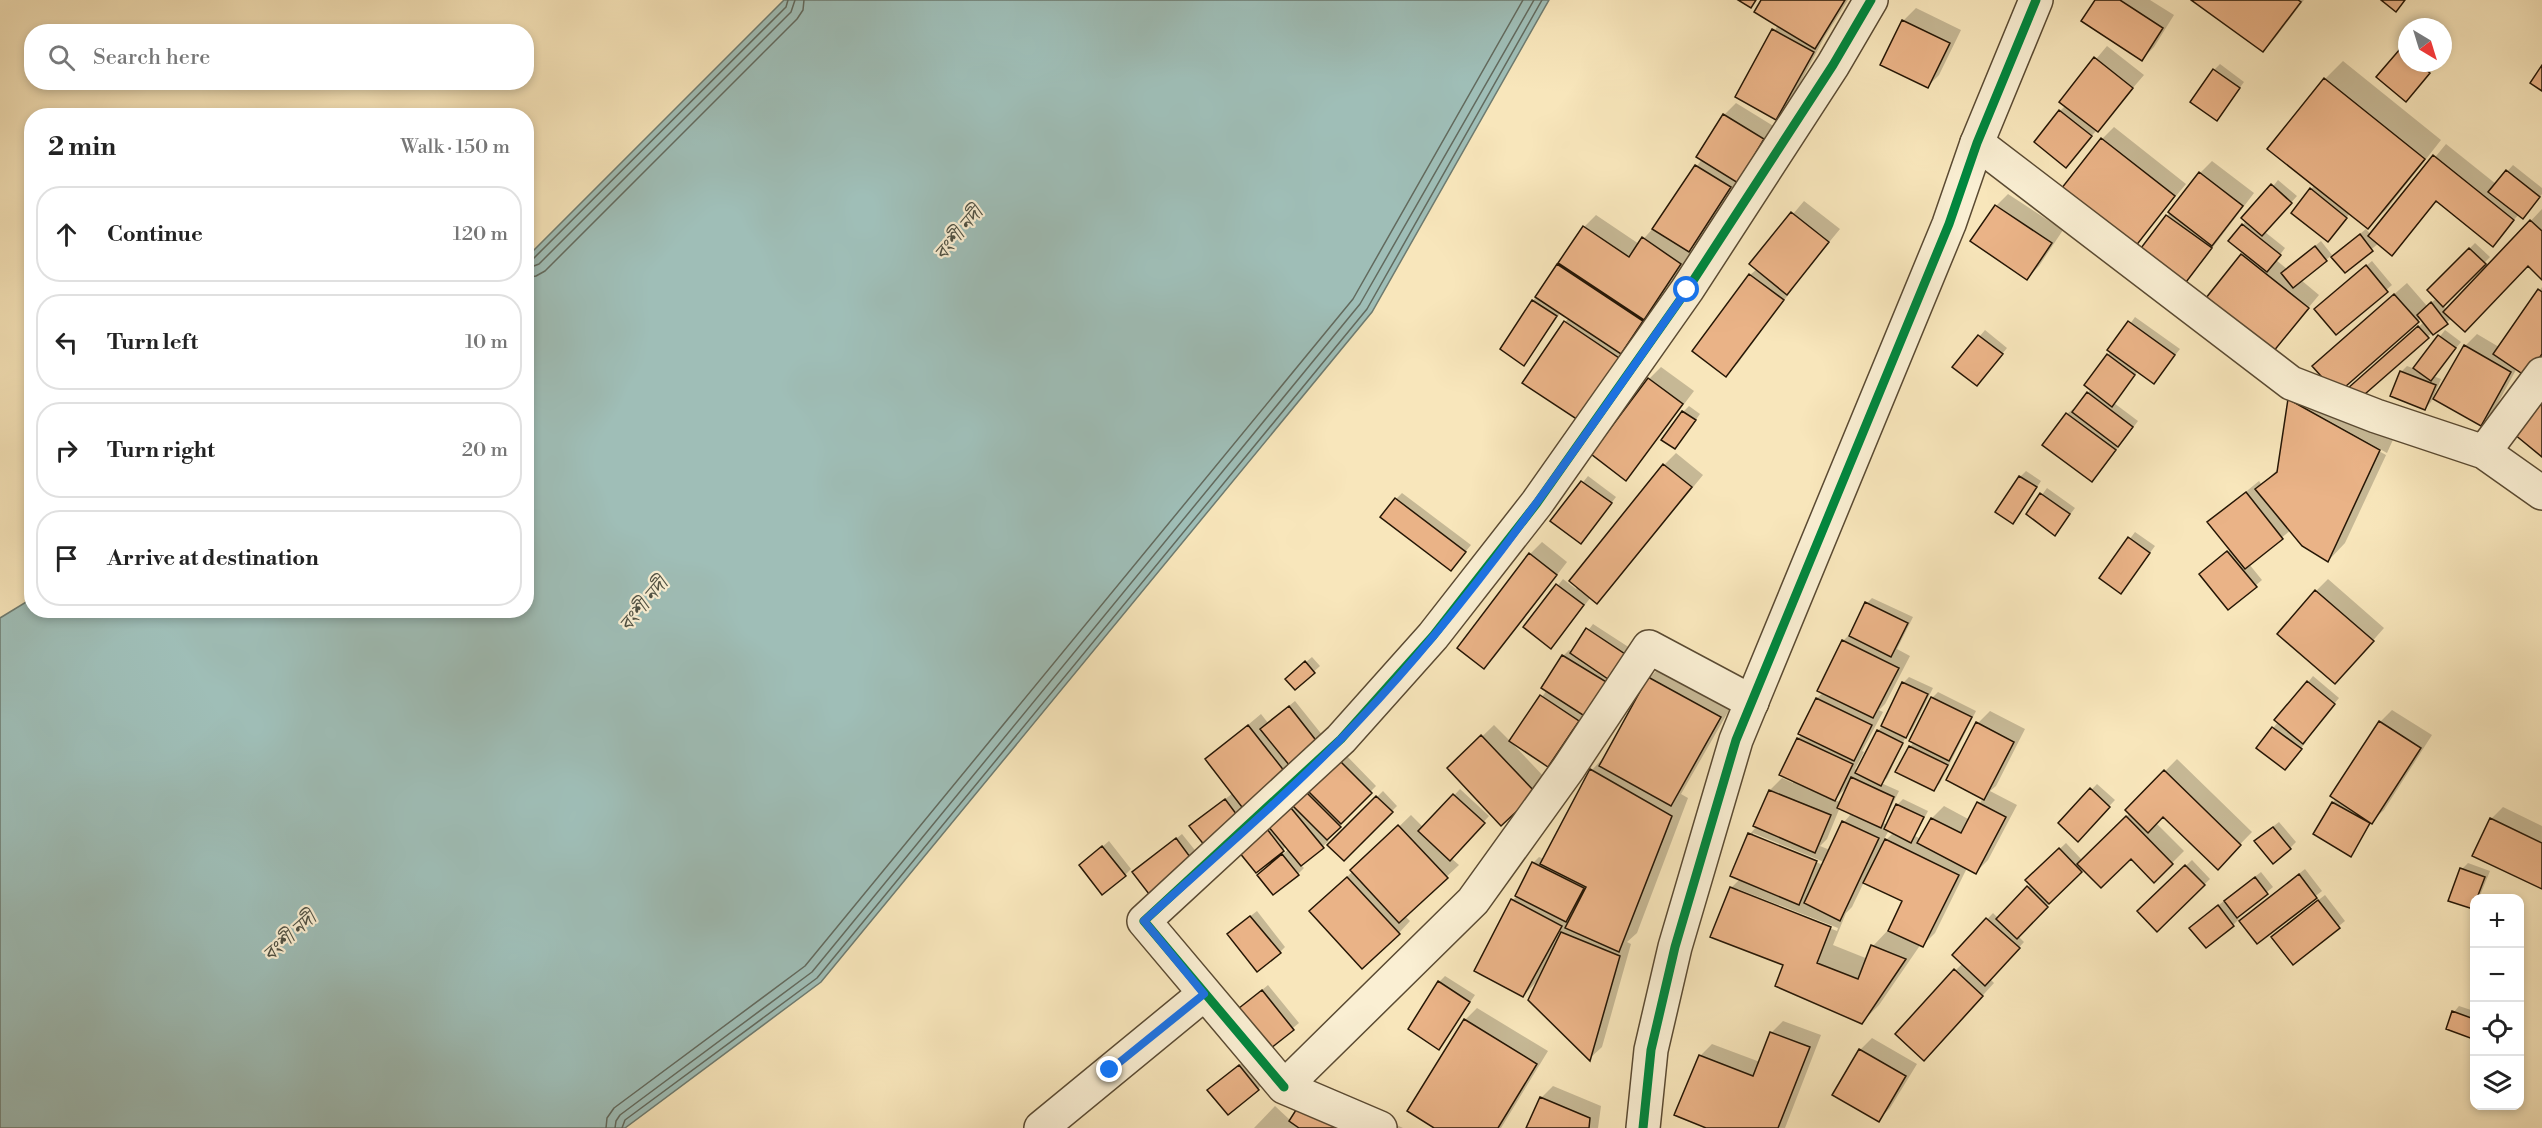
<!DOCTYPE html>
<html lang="en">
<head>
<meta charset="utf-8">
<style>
  body { margin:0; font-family:"Libre Bodoni","Noto Serif Bengali",serif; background:#f2f2f2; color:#222 }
  .controls { position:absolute; right:18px; bottom:18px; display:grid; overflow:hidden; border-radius:12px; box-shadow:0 3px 9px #0003 }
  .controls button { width:54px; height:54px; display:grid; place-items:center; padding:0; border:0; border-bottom:2px solid #e0e0e0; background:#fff; color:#222; font:30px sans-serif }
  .compass { position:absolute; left:2398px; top:18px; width:54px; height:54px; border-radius:50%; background:#fff; box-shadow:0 3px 9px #0003; rotate:142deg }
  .stop { position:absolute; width:18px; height:18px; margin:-14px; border:4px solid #1a73e8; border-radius:50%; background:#fff }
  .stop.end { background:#1a73e8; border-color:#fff; box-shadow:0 2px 6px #0008 }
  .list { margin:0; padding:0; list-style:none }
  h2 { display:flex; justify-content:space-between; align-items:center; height:78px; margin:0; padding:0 24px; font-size:26px }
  h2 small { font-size:20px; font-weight:400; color:#767676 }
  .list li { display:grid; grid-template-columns:39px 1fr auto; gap:18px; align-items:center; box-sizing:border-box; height:96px; margin:0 12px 12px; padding:0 12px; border:2px solid #e0e0e0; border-radius:24px }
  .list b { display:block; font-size:22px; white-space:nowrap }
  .list em { font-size:20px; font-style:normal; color:#767676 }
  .icon { flex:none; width:33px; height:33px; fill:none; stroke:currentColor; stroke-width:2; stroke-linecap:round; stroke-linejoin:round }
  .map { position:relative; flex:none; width:2542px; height:1128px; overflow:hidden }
  .search { position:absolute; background:#fff; box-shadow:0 3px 9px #0003; left:24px; top:24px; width:510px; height:66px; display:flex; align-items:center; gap:15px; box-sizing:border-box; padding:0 21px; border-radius:24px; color:#767676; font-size:22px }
  .panel { position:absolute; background:#fff; box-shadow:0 3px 9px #0003; left:24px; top:108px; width:510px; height:510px; border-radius:24px }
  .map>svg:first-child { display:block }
  .water { fill:#9fbeb7; stroke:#6e7b70; stroke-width:1.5 }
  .shadow { fill:#0003; fill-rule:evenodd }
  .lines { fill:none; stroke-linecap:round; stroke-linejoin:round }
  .shore { stroke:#626a5e; stroke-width:1.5 }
  .building { fill:#eab387; stroke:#251605; stroke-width:1.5 }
  .minor-casing { stroke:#5a4a32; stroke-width:36 }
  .tertiary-casing { stroke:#5a4a32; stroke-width:36 }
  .minor { stroke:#faefd3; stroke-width:33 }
  .tertiary { stroke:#faefd3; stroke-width:33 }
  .cycleway-casing { stroke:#faefd3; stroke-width:13 }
  .cycleway { stroke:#00873e; stroke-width:9 }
  .route { stroke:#1a73e8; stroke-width:8 }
  .labels { text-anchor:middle; stroke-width:4.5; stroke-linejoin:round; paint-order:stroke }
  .water-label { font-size:20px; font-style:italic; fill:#505143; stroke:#faefd3 }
</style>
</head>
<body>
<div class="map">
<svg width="2542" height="1128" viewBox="0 0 2542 1128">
  <rect width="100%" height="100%" fill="#f8e6bb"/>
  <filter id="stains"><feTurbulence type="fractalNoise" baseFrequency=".00333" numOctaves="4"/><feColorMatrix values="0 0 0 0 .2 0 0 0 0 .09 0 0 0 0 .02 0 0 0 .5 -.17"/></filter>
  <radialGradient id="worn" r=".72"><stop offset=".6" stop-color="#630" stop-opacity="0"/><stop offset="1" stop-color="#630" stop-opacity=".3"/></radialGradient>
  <path class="water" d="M784,0H1549L1372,312L821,982L625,1128H0V618L31,599L32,610H526L527,257Z"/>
  <path class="shadow" d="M1763,0H1848L1824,38L1788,106L1776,118L1737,97L1778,25Z
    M2097,0H2150L2174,15L2154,47L2142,59Z
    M2193,0H2304L2275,38L2263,50Z
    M1916,8L1961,30L1939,75L1927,87L1882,65L1904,20Z
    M2407,44V63H2430L2434,67L2412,95L2401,50Z
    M2107,46L2144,75L2071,160L2060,111L2066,105L2061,101Z
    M2343,61L2441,140L2386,210L2368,227L2350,213L2334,234L2311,189L2315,185L2269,148L2325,79Z
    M2220,64L2244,82L2217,119L2214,70Z
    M1736,103L1775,127L1701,238L1690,250L1692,252L1589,406L1565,322L1569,318L1561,312L1524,364L1533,301L1584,227L1596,215L1639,244L1655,226L1702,159L1724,115Z
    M2114,127L2186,184L2135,245L2102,139Z
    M2446,144L2496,184L2513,165L2542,188V194L2529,211L2519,214L2493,244L2437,201L2392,254L2379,243L2345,271L2339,251L2366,229L2371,235Z
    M2212,161L2254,193L2191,276L2180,288L2137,256L2200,173Z
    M2278,180L2297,196L2265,232L2285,248L2276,260L2287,269L2321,241L2332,255L2301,280L2319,295L2273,350L2242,255L2244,252L2230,241Z
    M2008,194L2063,230L2039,266L2027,278L1996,206Z
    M1804,201L1840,229L1793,286L1794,287L1738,363L1726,375L1750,275L1757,269L1751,264Z
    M2542,209V277L2528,264L2433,332L2357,399L2355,384L2424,322L2421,318L2337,392L2326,354L2407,283L2427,306L2437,298L2429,290L2475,243L2490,257L2443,305L2447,310Z
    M2372,261L2392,285L2336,333L2321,303Z
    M2542,287V357L2538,363L2517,368L2493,412L2481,424L2465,346L2477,334L2499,347Z
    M2135,317L2180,349L2154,382L2138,371L2114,403L2138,421L2103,468L2092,480L2044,445L2067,414L2080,403L2091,389L2108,355Z
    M1985,330L2007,348L1982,379L1954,367Z
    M2445,330L2461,342L2433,376L2441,379L2431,402L2425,408L2401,372L2407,366L2415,369Z
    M1661,367L1694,391L1637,466L1625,478L1593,454L1649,379Z
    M2290,400L2396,433L2387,453L2301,405V408L2386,455L2387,453L2345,543L2328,561L2291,530L2249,564L2262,580L2229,608L2207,568L2231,549L2209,522L2259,481L2262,485L2279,468Z
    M1689,406L1700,414L1680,442L1683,412Z
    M1676,453L1703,475L1609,590L1597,602L1591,597L1556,642L1525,627L1563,579L1576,589L1664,465Z
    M2026,471L2041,481L2018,516L2020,477Z
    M1588,476L1616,497L1586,536L1552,521Z
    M2047,488L2075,508L2055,534L2028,514Z
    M1402,493L1471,545L1451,569L1396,499Z
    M2135,532L2155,546L2121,592L2101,578Z
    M1542,542L1567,562L1496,655L1484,667L1530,554Z
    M2328,579L2384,628L2347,670L2316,591Z
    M1872,598L1913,617L1897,649L1910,656L1885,704L1879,710L1883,712L1862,751L1864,752L1855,769L1858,771L1878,731L1883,725L1904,682L1909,677L1933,688L1912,730L1906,736L1887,778L1881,783L1899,791L1883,823L1888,825L1897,805L1903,799L1928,811L1915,836L1921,839L1932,818L1944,806L1970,820L1983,798L1948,779L1978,723L1990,711L2025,729L1996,786L1990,791L2017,805L1988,860L1976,872L1967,868L1935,933L1923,945L1921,944L1879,1005L1862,1022L1785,964L1731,888L1740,879L1750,834L1757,826L1755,825L1770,790L1782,778L1793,783L1798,739L1802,734L1800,733L1817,698L1824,692L1843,641L1854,630L1867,603ZM1848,786L1841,802L1834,800ZM1840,807L1852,813L1844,822L1830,850L1820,846L1827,839ZM1889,830L1894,832L1883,843H1882ZM1753,833L1824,862L1823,865L1753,836ZM1864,882L1904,901L1890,928L1873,946L1868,959L1833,945L1846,913L1852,907ZM1738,889L1838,928L1837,931L1738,892Z
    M1593,624L1630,648L1628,647L1611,673L1612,677L1560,753L1548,765L1511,742L1547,780L1535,792L1461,757L1494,725L1510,741L1547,690L1563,656L1569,650L1572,652Z
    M1312,657L1320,666L1296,688L1293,673Z
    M1661,666L1732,705L1681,794L1688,798L1637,933L1627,942L1631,944L1602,1047L1590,1058L1539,979L1523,996L1513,900L1517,896L1533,863L1539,857L1544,859L1592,770L1607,754L1649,678Z
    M2313,676L2339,698L2304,740L2306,742L2290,763L2258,748Z
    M1938,692L1976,711L1940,783L1934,789L1910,747L1914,742L1932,698Z
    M1295,701L1327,741L1240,817L1197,821L1233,793L1207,759L1261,714L1268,723Z
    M2392,710L2432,735L2384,810L2372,821L2351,855L2333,803L2380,722Z
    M1343,752L1376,786L1344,819L1345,820L1327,839L1329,841L1301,865L1304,868L1298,874L1265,869L1289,849L1286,846L1283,850L1247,846L1294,805Z
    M2177,759L2252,832L2218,867L2163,815L2156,823L2184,851L2154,881L2131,857L2083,868L2018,936L2024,942L1990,979L1994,983L1936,1047L1955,971L1963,963L1954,955L1993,913L1998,918L2031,884L2027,880L2066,843L2082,860L2130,813L2127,810Z
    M2097,784L2115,800L2078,839L2060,823Z
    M1460,789L1489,816L1451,858L1459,865L1405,916L1410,921L1399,933L1323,900L1411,815L1424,828Z
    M1383,791L1397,806L1344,859L1329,845Z
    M2503,807L2542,826V887L2491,819Z
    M2279,822L2296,842L2290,848L2262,835Z
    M1182,834L1198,854L1149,892L1140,867Z
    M1109,841L1131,869L1125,875L1087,860Z
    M2192,860L2210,879L2157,930L2139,911Z
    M2468,863L2490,871L2479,898H2474L2472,908L2462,869Z
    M2305,869L2322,891L2258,942L2247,915Z
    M2261,872L2273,887L2237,917L2239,919L2233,925L2206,946L2197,922Z
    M2325,895L2345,921L2293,963L2279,931Z
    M1257,911L1285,947L1280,952L1235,928Z
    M1445,976L1475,995L1439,1048V982Z
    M1268,985L1299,1023L1266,1050L1242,1007Z
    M2474,999V1035L2472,1037L2454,1012L2459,1006L2471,1010Z
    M1477,1008L1548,1051L1501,1128H1437L1465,1020Z
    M1783,1021L1821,1035L1785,1128H1710L1700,1056L1712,1044L1760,1062L1771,1033Z
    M1872,1038L1917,1064L1890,1108L1878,1120L1860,1050Z
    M1245,1060L1264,1083L1258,1089L1215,1085Z
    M1553,1086L1601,1106L1598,1128H1527L1541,1098Z
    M1316,1088L1403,1128H1254L1275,1106L1291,1121Z"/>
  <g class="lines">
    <path class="shore" d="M526,261L533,259L786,7L788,0
      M526,269L539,264L791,12L795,0
      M526,278L536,276L545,271L797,19L803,10L804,0
      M606,1128L607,1118L614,1108L805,966L1353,299L1523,0
      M615,1128L616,1121L620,1115L812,972L1360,304L1534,0
      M622,1128L625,1120L817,978L1367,309L1542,0"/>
  </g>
  <path class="building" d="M1738,0H1756L1751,8Z
    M1761,0H1845L1815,49L1754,12Z
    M2095,0H2120L2163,28L2142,61L2081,21Z
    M2191,0H2298L2301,2L2263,52Z
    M2381,0H2405L2396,12Z
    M1902,20L1950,43L1928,88L1880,65Z
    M1772,29L1814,52L1776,120L1735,97Z
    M2400,49L2407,55V63H2417L2430,73L2406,102L2376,77Z
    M2094,57L2133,88L2098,132L2059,102Z
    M2542,65V91L2530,83Z
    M2213,69L2240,88L2217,121L2190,102Z
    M2324,78L2425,159L2368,229L2267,149Z
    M2059,110L2092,136L2066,168L2034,142Z
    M1723,114L1764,139L1738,183L1696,157Z
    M2101,138L2175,196L2135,247L2061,189Z
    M2433,155L2514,220L2493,247L2436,201L2392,256L2368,236Z
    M1695,165L1731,187L1689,252L1652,229Z
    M2506,170L2540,197L2523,219L2488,192Z
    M2199,172L2243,206L2212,246L2168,212Z
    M2271,184L2292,203L2262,236L2241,218Z
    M2310,188L2347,218L2328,242L2291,213Z
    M1995,205L2052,243L2027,280L1970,241Z
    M1791,212L1829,242L1787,295L1749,264Z
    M2166,215L2212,248L2180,290L2135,256Z
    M2530,220L2542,231V280L2528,266L2465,332L2443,312Z
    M2242,224L2281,255L2267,272L2228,241Z
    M1583,226L1629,257L1642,237L1681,264L1644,320L1558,263Z
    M2360,234L2373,251L2345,273L2331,257Z
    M2315,246L2327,261L2293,288L2281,273Z
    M2469,248L2486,264L2443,307L2427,290Z
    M2241,254L2309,308L2273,352L2206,298Z
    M1557,264L1643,321L1621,354L1535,297Z
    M2366,265L2388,292L2336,335L2314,309Z
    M1749,274L1784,300L1726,377L1692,351Z
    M2538,289L2542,292V354L2527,377L2493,354Z
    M2394,294L2419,322L2337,394L2312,366Z
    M1532,300L1557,316L1524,366L1500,349Z
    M2431,302L2448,324L2433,335L2417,315Z
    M1564,321L1619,358L1578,420L1522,383Z
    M2128,321L2175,355L2154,384L2107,350Z
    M2418,326L2429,338L2357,401L2347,389Z
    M1978,335L2003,354L1977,386L1952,367Z
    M2438,335L2456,348L2431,381L2413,368Z
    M2464,345L2511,372L2481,426L2433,399Z
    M2107,354L2135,375L2112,407L2084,385Z
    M2400,371L2436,385L2425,410L2390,396Z
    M1648,378L1683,404L1626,481L1591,454Z
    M2087,392L2133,427L2118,447L2072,412Z
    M2288,399L2380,450L2328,562L2302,546L2255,489L2277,472Z
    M2542,400V457L2514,434Z
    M1682,411L1696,420L1675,449L1661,440Z
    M2066,413L2116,450L2092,482L2042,445Z
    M1663,464L1692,487L1597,604L1569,581Z
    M2019,476L2037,487L2013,524L1995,512Z
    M1581,481L1612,503L1581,544L1550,521Z
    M2246,492L2283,539L2245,569L2207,522Z
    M2040,493L2070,514L2055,536L2026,514Z
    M1395,498L1466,552L1451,571L1380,517Z
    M2128,537L2150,553L2121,594L2099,578Z
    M2227,551L2257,587L2228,610L2199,574Z
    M1529,553L1557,575L1484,669L1457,648Z
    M1556,584L1584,605L1551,649L1523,627Z
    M2315,590L2374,641L2335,684L2277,634Z
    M1865,602L1908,623L1891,657L1849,636Z
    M1586,628L1625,654L1608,679L1570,653Z
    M1842,640L1899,668L1873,718L1817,691Z
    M1562,655L1608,683L1586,717L1541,688Z
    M1305,661L1315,673L1295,690L1285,679Z
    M1648,677L1721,717L1671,806L1599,766Z
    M2307,681L2335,704L2303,744L2274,720Z
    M1902,682L1928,694L1906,738L1881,726Z
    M1540,695L1579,721L1548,767L1509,741Z
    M1931,697L1972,717L1949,761L1909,741Z
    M1816,698L1872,725L1854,761L1798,734Z
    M1289,706L1322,748L1294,771L1260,729Z
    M2379,721L2421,748L2372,824L2330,796Z
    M1976,722L2014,742L1984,800L1946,780Z
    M1248,725L1289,777L1245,811L1205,759Z
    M2272,727L2302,749L2285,770L2256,748Z
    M1877,730L1903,743L1881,786L1855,773Z
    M1481,735L1536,793L1501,826L1447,768Z
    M1797,738L1853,764L1835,801L1779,775Z
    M1909,746L1948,765L1934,791L1895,772Z
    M1336,757L1372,793L1341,824L1304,787Z
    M1590,769L1672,816L1619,952L1565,928L1586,887L1540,864Z
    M2164,770L2241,845L2218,870L2163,817L2148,833L2125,810Z
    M1851,777L1894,797L1881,828L1837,808Z
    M2090,788L2110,807L2078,842L2058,823Z
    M1769,790L1831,815L1815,853L1753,826Z
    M1305,791L1341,827L1327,840L1291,804Z
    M1453,794L1485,823L1450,861L1418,831Z
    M1376,796L1393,812L1344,861L1327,845Z
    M1225,799L1240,819L1205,846L1189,826Z
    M1977,802L2006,817L1976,874L1917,843L1931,818L1961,833Z
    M2332,802L2370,823L2351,857L2313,834Z
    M1896,804L1924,817L1911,843L1884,829Z
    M1291,808L1324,848L1301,866L1268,826Z
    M2126,816L2173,864L2154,883L2131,859L2101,888L2077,864Z
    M2490,818L2542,843V889L2472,856Z
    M1842,821L1879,838L1840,921L1804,903Z
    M1398,825L1448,878L1399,923L1350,870Z
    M2273,827L2291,849L2273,864L2254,841Z
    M1267,829L1284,851L1256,873L1239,852Z
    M1748,833L1817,861L1799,905L1730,876Z
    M1176,838L1193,861L1149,894L1132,872Z
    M1885,839L1959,875L1923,947L1888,931L1902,901L1863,883Z
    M1102,846L1126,876L1102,895L1079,865Z
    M2059,848L2082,872L2049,904L2025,880Z
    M1282,854L1299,875L1273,895L1257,875Z
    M1532,862L1584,888L1566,922L1515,896Z
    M2185,865L2205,885L2157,932L2137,911Z
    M2460,868L2485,877L2477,898H2474L2473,909L2448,901Z
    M2299,874L2317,898L2257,944L2239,921Z
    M1347,877L1400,934L1362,969L1309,911Z
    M2255,877L2268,894L2237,918L2224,901Z
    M2027,886L2048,907L2017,939L1996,919Z
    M1730,887L1831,927L1817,963L1858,979L1871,945L1906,959L1862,1024L1775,986L1783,965L1710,937Z
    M1511,899L1562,926L1523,997L1474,971Z
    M2318,900L2340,928L2293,965L2271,937Z
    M2218,905L2234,926L2206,948L2189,928Z
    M1250,916L1281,953L1257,972L1227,934Z
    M1986,918L2020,948L1985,986L1952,955Z
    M1561,932L1620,956L1590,1061L1528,1000Z
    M1954,969L1983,996L1924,1061L1895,1034Z
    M1438,981L1470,1002L1439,1050L1408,1029Z
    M1262,990L1294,1030L1266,1052L1234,1012Z
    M2452,1011L2474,1019L2473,1039L2446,1029Z
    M1464,1019L1537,1064L1498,1128H1434L1407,1111Z
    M1770,1032L1810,1047L1778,1128H1706L1674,1115L1699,1055L1753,1076Z
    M1859,1049L1906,1076L1879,1122L1832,1095Z
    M1239,1065L1259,1090L1228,1115L1207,1090Z
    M1540,1097L1590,1118L1589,1128H1526Z
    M1303,1099L1365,1128H1299L1289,1121Z"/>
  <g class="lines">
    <defs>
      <path id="minor" d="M1977,143L2291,383L2376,416L2484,452L2542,493
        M2484,452L2542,374
        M1284,1087L1144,921L1341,739L1433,636L1537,503L1687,290L1833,65L1871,0
        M1041,1128L1204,994
        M1380,1128L1284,1087L1473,901L1568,769L1649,647L1752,702"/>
      <path id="tertiary" d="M1643,1128L1651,1050L1675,947L1736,740L1949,224L1977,143L2036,0"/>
    </defs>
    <use href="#minor" class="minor-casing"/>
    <use href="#tertiary" class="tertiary-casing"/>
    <use href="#minor" class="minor"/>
    <use href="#tertiary" class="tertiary"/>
    <defs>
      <path id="cycleway" d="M1284,1087L1144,921L1341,739L1433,636L1537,503L1687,290L1833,65L1871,0
        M1643,1128L1651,1050L1675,947L1736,740L1949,224L1977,143L2036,0"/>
    </defs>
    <use href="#cycleway" class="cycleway-casing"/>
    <use href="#cycleway" class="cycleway"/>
  </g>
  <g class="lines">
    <path class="route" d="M1110,1070L1204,994L1144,921C1210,861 1278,803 1341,739C1473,605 1578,444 1687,290"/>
  </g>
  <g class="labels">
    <g class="water-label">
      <text transform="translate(958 233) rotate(-50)" y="7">বংশী নদী</text>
      <text transform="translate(643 604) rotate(-50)" y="7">বংশী নদী</text>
      <text transform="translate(289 936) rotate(-42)" y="7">বংশী নদী</text>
    </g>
  </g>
  <rect width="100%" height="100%" filter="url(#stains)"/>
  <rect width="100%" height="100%" fill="url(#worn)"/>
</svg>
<div class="controls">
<button>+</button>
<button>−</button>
<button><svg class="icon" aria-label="locate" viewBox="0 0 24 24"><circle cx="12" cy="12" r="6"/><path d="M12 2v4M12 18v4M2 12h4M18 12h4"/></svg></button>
<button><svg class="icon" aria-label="layers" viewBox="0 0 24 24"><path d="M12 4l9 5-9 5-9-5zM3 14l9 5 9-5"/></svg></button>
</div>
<svg class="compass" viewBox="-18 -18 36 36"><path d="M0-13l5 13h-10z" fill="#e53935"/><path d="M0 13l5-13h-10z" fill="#767676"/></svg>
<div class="stop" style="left:1687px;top:290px"></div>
<div class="stop end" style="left:1110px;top:1070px"></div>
<div class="search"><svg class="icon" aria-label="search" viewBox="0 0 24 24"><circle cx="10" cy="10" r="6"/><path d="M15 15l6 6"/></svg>Search here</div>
<section class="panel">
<h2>2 min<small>Walk · 150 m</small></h2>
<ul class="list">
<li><svg class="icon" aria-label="ahead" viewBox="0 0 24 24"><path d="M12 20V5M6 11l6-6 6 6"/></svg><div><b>Continue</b></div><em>120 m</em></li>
<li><svg class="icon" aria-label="left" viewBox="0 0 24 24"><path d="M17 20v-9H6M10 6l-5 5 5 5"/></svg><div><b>Turn left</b></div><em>10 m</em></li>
<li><svg class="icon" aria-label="right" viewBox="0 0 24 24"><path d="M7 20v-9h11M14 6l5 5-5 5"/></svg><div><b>Turn right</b></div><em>20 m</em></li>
<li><svg class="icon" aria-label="arrive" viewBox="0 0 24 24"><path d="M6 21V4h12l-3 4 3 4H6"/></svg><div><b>Arrive at destination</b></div></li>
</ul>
</section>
</div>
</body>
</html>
